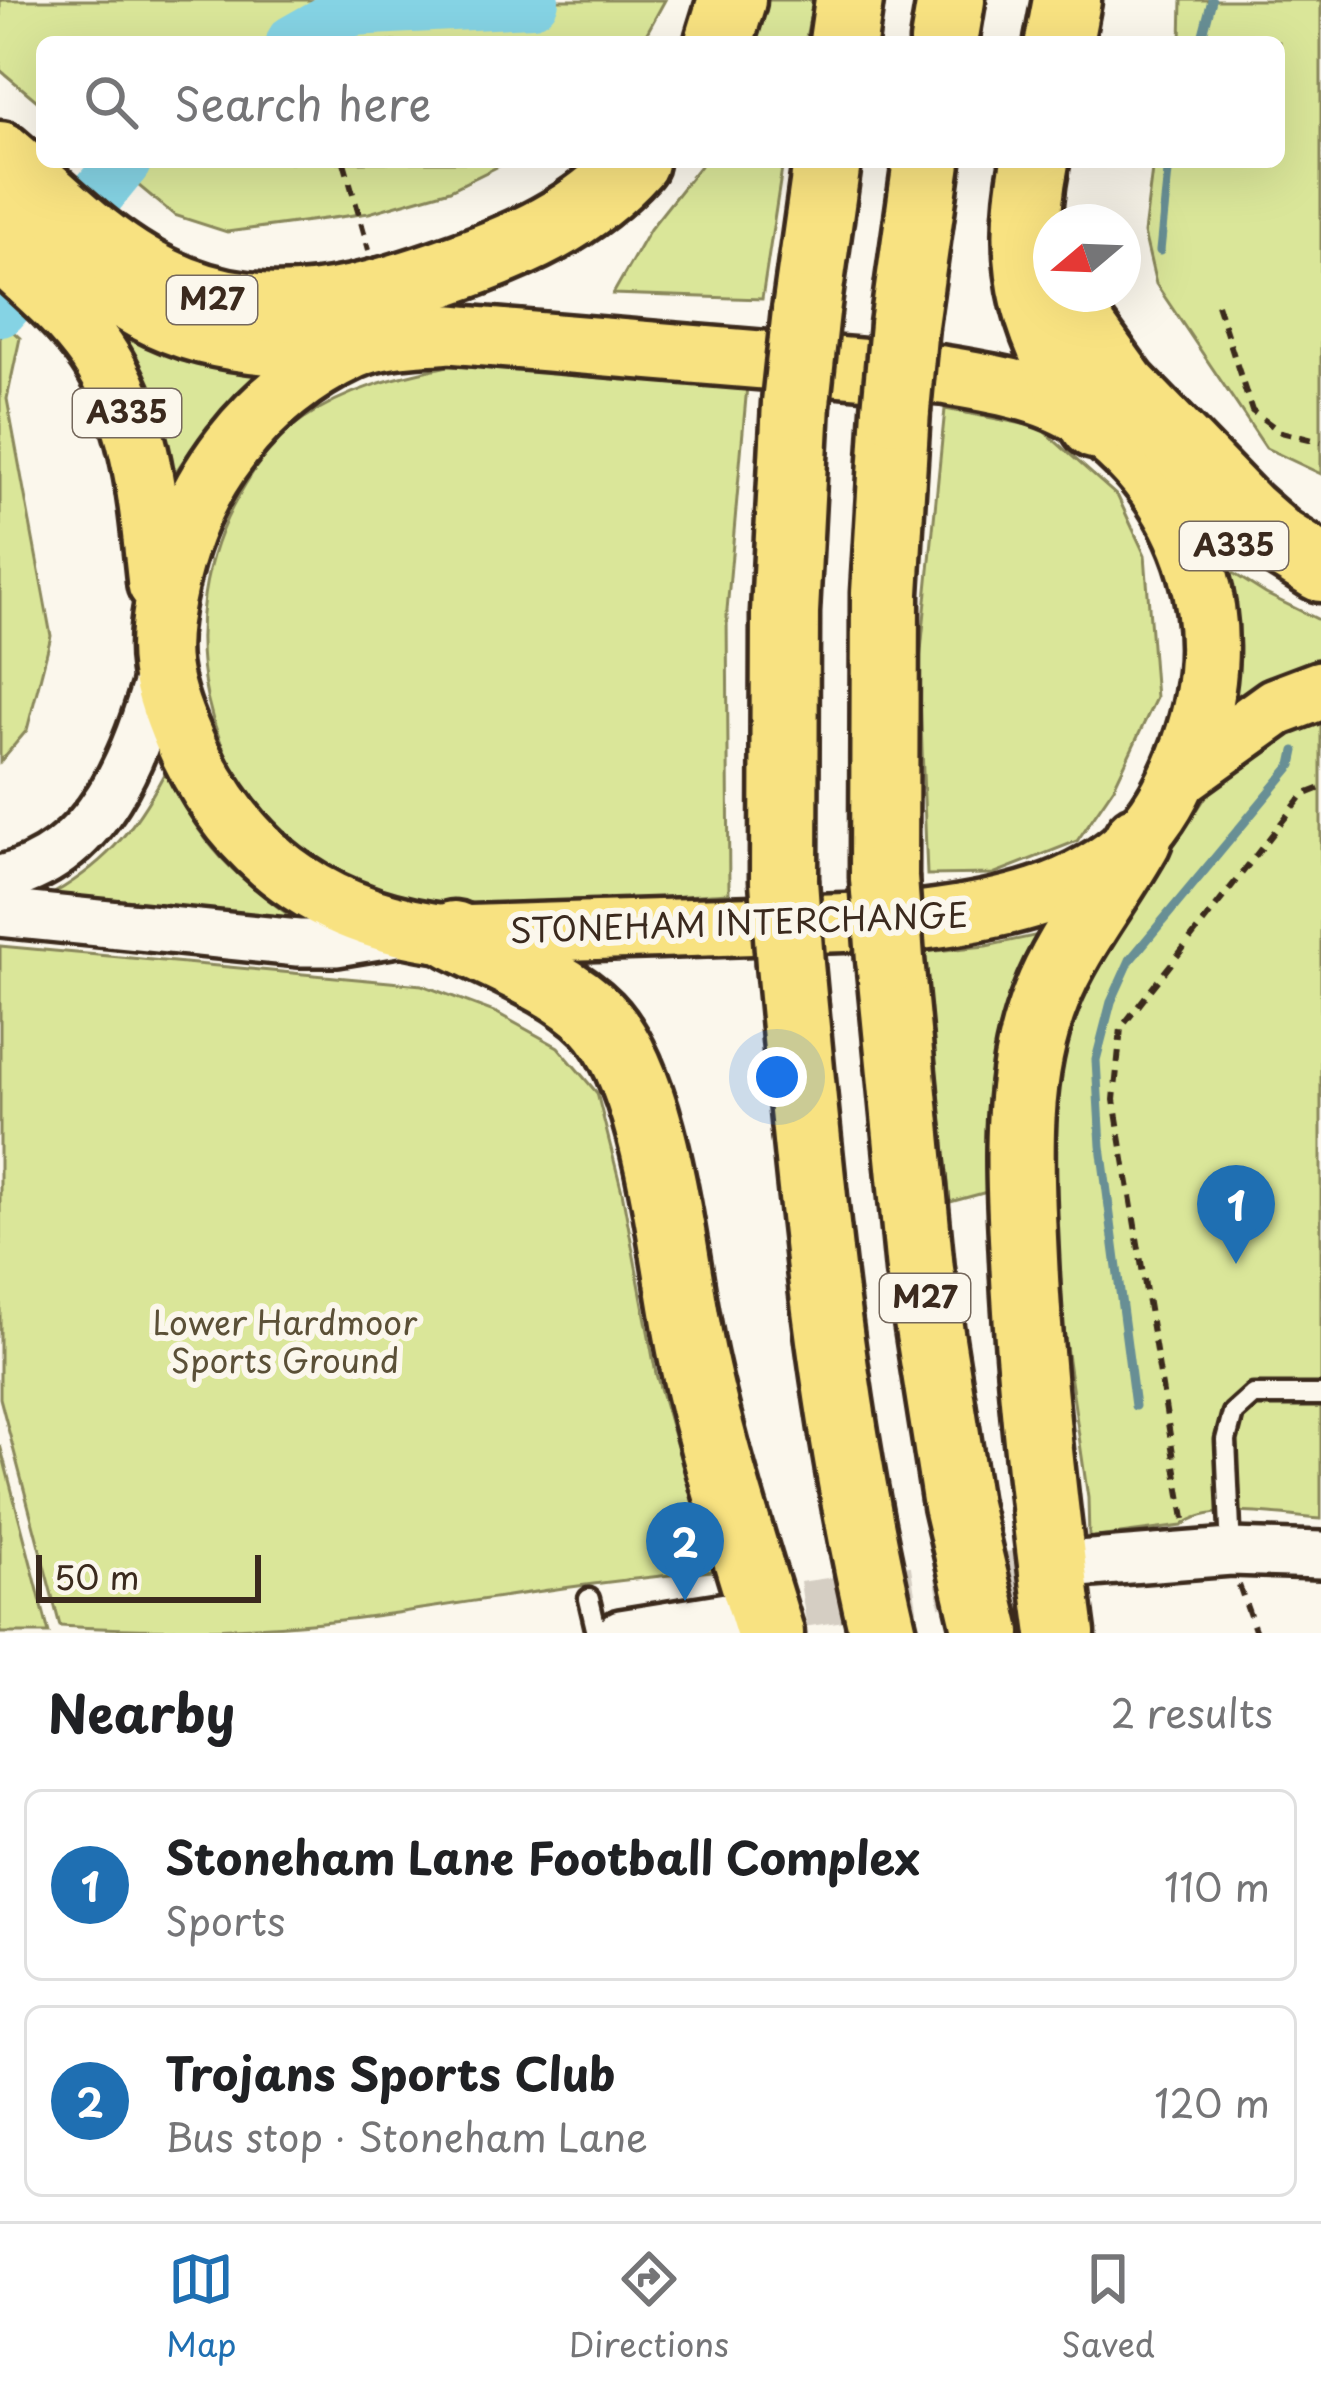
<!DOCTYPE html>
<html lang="en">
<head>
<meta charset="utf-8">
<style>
  body { margin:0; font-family:"Playpen Sans",sans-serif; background:#f2f2f2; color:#202124 }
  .compass { position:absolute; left:1033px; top:204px; width:108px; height:108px; border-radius:50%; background:#fff; box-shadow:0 12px 48px #0002; rotate:251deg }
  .scale { position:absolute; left:36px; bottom:30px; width:225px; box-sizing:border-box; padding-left:12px; border:6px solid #3b2a1e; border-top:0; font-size:33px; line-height:42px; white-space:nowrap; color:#3b2a1e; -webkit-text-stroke:9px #fbf7ec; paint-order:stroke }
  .you { position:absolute; left:777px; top:1077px; width:42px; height:42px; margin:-30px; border:9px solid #fff; border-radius:50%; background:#1a73e8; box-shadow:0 0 0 18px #1a73e833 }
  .badge { display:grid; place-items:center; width:78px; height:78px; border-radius:50%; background:#1f6fb2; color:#fff; font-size:39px; font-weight:700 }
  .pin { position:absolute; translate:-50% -99px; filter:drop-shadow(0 3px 6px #0008) }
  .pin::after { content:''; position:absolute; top:63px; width:42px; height:36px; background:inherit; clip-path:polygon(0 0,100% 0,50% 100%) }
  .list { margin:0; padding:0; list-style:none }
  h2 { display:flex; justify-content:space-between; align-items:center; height:156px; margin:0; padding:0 48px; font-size:51px }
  h2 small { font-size:39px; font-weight:400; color:#757577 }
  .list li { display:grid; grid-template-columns:78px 1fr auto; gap:36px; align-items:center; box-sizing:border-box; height:192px; margin:0 24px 24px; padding:0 24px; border:3px solid #e0e0e0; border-radius:18px }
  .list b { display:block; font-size:45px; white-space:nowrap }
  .list p { margin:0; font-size:39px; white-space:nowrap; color:#757577 }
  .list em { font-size:39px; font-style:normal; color:#757577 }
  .icon { flex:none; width:66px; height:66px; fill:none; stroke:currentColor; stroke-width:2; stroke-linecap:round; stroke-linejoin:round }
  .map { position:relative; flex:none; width:1321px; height:1633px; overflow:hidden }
  .search { position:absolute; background:#fff; box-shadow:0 12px 48px #0002; left:36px; right:36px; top:36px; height:132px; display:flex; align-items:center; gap:30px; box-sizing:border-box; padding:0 42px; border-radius:18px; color:#757577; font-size:45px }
  .sheet { height:588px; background:#fff }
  nav { display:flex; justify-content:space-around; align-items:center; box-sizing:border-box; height:168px; border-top:3px solid #e0e0e0; background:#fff; font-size:33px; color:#757577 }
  nav a { display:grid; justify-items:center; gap:6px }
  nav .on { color:#1f6fb2 }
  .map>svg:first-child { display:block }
  .green { fill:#dae699; stroke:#8a885c; stroke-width:3 }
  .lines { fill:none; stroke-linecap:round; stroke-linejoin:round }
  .stream { stroke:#678f95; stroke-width:9 }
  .river { stroke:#85d3e4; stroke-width:54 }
  .tertiary-tunnel { stroke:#d5cec3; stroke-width:45; stroke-dasharray:45 22; stroke-linecap:butt }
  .service-casing { stroke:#3b2a1e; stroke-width:27 }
  .tertiary-casing { stroke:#3b2a1e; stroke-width:54 }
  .primary-casing { stroke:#3b2a1e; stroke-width:66 }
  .motorway-casing { stroke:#3b2a1e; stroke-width:75 }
  .path { stroke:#3b2a1e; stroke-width:6; stroke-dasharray:12 9; stroke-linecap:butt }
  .service { stroke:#fbf7ec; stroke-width:18 }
  .tertiary { stroke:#fbf7ec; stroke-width:45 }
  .primary { stroke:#f8e281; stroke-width:57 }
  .motorway { stroke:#f8e281; stroke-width:66 }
  .motorway-bridge-casing { stroke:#3b2a1e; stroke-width:75; stroke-linecap:butt }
  .motorway-bridge { stroke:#f8e281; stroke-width:66 }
  .labels { text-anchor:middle; stroke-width:12; stroke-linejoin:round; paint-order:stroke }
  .shield { fill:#fbf7ec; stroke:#75685c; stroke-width:3 }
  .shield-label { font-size:30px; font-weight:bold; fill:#3b2a1e }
  .street-label { font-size:33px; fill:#3b2a1e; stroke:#fbf7ec }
  .park-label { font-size:33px; fill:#5b5037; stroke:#fbf7ec }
</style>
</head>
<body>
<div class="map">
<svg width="1321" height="1633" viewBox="0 0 1321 1633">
  <rect width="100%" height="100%" fill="#fbf7ec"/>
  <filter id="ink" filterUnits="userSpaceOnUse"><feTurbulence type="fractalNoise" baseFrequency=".00833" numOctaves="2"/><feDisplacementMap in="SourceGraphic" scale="24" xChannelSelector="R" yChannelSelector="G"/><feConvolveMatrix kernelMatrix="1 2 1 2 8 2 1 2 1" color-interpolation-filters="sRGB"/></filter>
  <g filter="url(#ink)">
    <path class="green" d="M0,0H665L642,42H42V105L0,70Z
      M763,0H814L805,42H750Z
      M1182,0H1321V474L1266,448L1156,284L1144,233L1153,162H1279V42H1181Z
      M110,162H507L450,190L369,213L227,232L174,215Z
      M703,162H783L762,299L613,294L650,229Z
      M4,223L263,370C223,404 194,443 166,487Z
      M0,320L20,338L7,399L51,636L27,730L0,762Z
      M448,366H512L747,386L727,610L729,893C616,899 422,929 324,866C198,786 167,621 239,495C254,468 276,436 303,419C347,389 396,377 448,366Z
      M945,409L1039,427L1118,497L1145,555L1156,698L1114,787L1077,841L993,874L927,875L919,671Z
      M1228,570L1266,594L1321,621V667L1237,706L1233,703L1238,635Z
      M1321,716V1519C1286,1517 1207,1501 1182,1526L1089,1538L1088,1498L1042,1181L1060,1018L1209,792L1276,735Z
      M165,772C202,846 233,876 300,923L42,900C103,867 133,833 165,772Z
      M1048,933L1006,1040L987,1192L950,1202L924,952L986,946Z
      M0,946L422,985L497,1013L558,1047L597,1093L622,1192L656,1374L713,1571C606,1580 501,1597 396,1613C286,1629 170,1633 60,1626L0,1398Z
      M0,1445L49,1633H0Z"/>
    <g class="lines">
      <path class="stream" d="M1201,42L1212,0
        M1160,251L1169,162
        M1135,1406L1101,1146L1096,1060L1111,1002L1130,960L1292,765L1295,751"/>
      <path class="river" d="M293,42L351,9L532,0
        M93,200L124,162
        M0,310L14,294"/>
      <path class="tertiary-tunnel" d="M737,1614L1079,1564"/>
      <defs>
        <path id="service" d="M1231,1552L1226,1440L1233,1413L1253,1395H1321
          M589,1599L597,1633"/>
        <path id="tertiary" d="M0,879C100,857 136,755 161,667
          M0,913L298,943H336L409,931
          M1079,1564L1231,1552L1321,1555
          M621,1633L733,1615"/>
        <path id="primary" d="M0,201C30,218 52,245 78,266C172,344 235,345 352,350
          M0,252C34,283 71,314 97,352C144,421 148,505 157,584
          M450,334L942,375C996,384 1053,392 1097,426C1198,504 1233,628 1191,746C1179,779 1162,815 1136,840C1081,894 998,911 925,920L454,935C332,922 244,865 190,753C178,727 165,696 161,667C157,640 162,612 168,586C189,483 256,395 352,350C382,336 417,337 450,334Z
          M1180,776L1276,707L1321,690"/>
        <path id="motorway" d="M719,42L732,0
          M843,42L849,0
          M944,42L951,0
          M1059,42L1067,0
          M0,155C32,182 63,213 96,239C214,332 316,318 448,271C519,247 583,219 634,162
          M1035,162C1014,269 1036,337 1095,425
          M1069,294L1080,326L1124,387L1245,512L1278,541L1321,568
          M806,311L827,162
          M904,325L927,162
          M884,878L885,593L896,410
          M784,881L785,612L796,403
          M454,935C500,959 560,981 597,1018C660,1083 673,1268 693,1359C713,1452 742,1542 770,1633
          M890,959L920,1270L957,1505L987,1633
          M790,964C811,1189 831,1413 883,1633
          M1061,1633C1044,1508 1030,1385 1024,1259C1020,1171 1013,1080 1046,997C1066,944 1110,890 1138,839"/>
      </defs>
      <use href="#service" class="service-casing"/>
      <use href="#tertiary" class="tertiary-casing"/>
      <use href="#primary" class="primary-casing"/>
      <use href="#motorway" class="motorway-casing"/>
      <path class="path" d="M344,162L369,250
        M1217,304L1252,411L1281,432L1321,442
        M1184,1519L1114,1100L1121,1028L1303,795L1321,788
        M1239,1585L1256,1633"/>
      <use href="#service" class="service"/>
      <use href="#tertiary" class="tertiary"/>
      <use href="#primary" class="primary"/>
      <use href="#motorway" class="motorway"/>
      <defs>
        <path id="motorway-bridge" d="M796,403L806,311
          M896,410L904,325
          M884,878L890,959
          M784,881L790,964"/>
      </defs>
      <use href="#motorway-bridge" class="motorway-bridge-casing"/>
      <use href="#motorway-bridge" class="motorway-bridge"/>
    </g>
  </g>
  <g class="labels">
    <g class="shield">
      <rect x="167" y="276" width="90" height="48" rx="9"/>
      <rect x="73" y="389" width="108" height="48" rx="9"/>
      <rect x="1180" y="522" width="108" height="48" rx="9"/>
      <rect x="880" y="1274" width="90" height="48" rx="9"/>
    </g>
    <g class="shield-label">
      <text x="212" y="310">M27</text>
      <text x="127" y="423">A335</text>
      <text x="1234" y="556">A335</text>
      <text x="925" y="1308">M27</text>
    </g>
    <g class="street-label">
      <text transform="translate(739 923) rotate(-2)" y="12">STONEHAM INTERCHANGE</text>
    </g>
    <g class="park-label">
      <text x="285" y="1335">Lower Hardmoor<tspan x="285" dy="38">Sports Ground</tspan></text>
    </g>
  </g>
</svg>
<svg class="compass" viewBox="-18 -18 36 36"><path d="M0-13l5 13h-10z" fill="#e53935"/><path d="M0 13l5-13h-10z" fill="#757577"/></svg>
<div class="scale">50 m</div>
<div class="you"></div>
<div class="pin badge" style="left:1236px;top:1264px">1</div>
<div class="pin badge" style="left:685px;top:1601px">2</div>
<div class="search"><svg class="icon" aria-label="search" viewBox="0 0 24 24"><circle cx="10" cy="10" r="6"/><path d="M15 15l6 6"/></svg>Search here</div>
</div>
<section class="sheet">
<h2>Nearby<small>2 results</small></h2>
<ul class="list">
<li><span class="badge">1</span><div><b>Stoneham Lane Football Complex</b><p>Sports</p></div><em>110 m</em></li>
<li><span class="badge">2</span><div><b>Trojans Sports Club</b><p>Bus stop · Stoneham Lane</p></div><em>120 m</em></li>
</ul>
</section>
<nav>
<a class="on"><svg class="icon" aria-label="map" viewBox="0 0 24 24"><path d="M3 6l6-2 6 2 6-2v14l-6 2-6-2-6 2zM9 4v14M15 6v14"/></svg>Map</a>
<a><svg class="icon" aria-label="directions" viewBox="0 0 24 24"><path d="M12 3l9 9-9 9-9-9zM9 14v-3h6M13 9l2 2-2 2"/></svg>Directions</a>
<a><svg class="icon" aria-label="saved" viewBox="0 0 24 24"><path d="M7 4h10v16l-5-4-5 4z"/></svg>Saved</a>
</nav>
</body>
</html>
